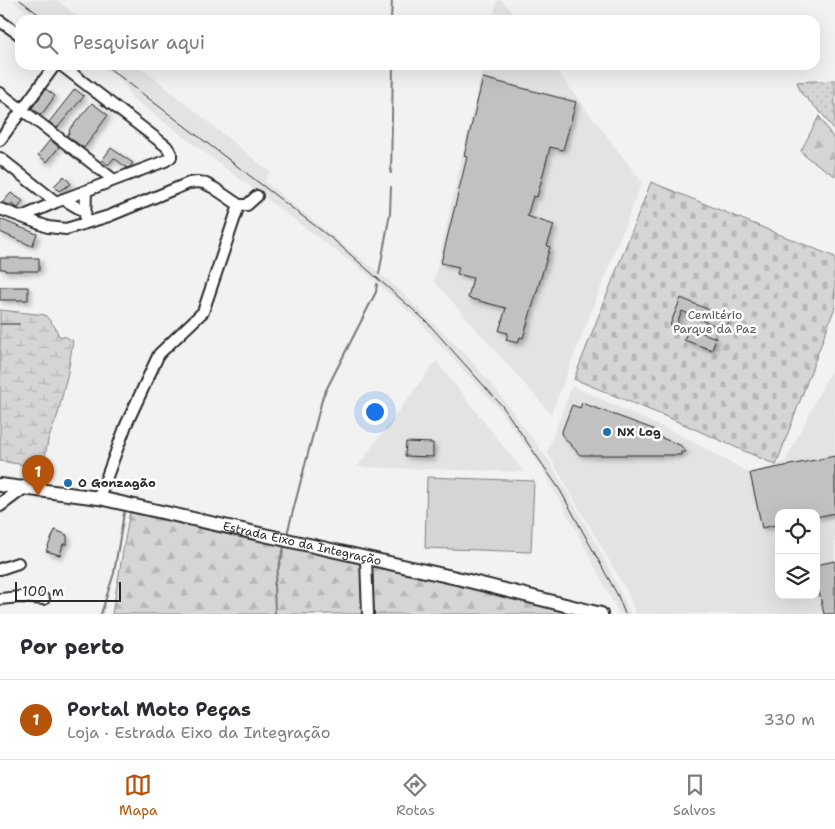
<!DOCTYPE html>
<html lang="pt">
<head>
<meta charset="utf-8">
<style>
  body { margin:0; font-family:"Shantell Sans",sans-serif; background:#f2f2f3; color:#2b2b33 }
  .controls { position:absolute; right:15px; bottom:15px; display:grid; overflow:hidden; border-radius:10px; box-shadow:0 5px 20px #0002 }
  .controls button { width:45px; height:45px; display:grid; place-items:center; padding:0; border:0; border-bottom:1px solid #e1e1e2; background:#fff; color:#2b2b33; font:25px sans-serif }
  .scale { position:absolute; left:15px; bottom:12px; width:106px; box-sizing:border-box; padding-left:5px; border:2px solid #2b2b2b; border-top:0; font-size:14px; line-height:18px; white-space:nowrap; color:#2b2b2b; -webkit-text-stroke:4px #fff; paint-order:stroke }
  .you { position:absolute; left:374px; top:411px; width:18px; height:18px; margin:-12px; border:4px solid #fff; border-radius:50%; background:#1a73e8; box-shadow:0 0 0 8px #1a73e833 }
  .badge { display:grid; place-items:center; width:32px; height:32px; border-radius:50%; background:#b45309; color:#fff; font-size:16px; font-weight:700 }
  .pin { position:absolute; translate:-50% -41px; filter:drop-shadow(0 1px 2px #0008) }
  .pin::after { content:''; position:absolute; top:26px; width:18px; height:15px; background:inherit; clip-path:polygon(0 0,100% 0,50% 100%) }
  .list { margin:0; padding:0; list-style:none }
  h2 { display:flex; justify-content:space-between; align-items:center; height:65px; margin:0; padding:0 20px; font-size:21px }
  h2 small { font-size:16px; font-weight:400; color:#7c7c81 }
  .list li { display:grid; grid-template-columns:32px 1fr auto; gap:15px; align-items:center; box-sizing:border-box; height:80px; padding:0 20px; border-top:1px solid #e1e1e2 }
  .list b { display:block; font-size:19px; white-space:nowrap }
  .list p { margin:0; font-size:16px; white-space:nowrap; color:#7c7c81 }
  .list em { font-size:16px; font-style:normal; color:#7c7c81 }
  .icon { flex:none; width:28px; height:28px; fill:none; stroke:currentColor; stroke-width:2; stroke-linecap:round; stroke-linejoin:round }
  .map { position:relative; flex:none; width:835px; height:614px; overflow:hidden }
  .search { position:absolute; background:#fff; box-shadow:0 5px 20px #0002; left:15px; right:15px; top:15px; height:55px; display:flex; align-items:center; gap:12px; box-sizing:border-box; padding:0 18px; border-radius:15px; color:#7c7c81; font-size:19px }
  .sheet { height:145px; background:#fff }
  nav { display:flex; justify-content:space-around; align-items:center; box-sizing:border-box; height:70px; border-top:1px solid #e1e1e2; background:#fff; font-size:14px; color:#7c7c81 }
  nav a { display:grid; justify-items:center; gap:2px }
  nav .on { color:#b45309 }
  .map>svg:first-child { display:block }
  .built { fill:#e3e3e3; fill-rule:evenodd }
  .grass { fill:url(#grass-dots); stroke:#808080 }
  .forest { fill:url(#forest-firs); stroke:#808080 }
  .wetland { fill:url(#wetland-marsh); stroke:#808080 }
  .cemetery { fill:url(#cemetery-stones); stroke:#808080 }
  .pitch { fill:#d5d5d5; stroke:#808080 }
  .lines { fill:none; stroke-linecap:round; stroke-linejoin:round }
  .stream { stroke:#787878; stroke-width:2 }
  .building { fill:#c1c1c1; stroke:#2b2b2b; filter:url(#shadow) }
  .minor-casing { stroke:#2b2b2b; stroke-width:14 }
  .major-casing { stroke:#2b2b2b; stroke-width:16 }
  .minor { stroke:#fff; stroke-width:10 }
  .major { stroke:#fff; stroke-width:12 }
  .tram { stroke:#2b2b2b; stroke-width:1 }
  .poi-dot { fill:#1f6fb2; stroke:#fff; stroke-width:2 }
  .labels { text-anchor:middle; stroke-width:5; stroke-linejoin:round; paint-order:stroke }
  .park-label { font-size:12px; fill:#565656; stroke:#fff }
  .poi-label { font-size:12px; font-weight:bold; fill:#2b2b2b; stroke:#fff; text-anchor:start }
  .street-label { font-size:12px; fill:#2b2b2b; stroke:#fff }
</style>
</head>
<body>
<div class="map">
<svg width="835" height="614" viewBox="0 0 835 614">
  <defs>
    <pattern id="grass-dots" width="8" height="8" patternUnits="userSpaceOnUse" patternTransform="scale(1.25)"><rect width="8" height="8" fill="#d5d5d5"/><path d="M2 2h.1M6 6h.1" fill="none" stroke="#b7b7b7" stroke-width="1.8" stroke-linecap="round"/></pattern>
    <pattern id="forest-firs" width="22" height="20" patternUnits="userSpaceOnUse" patternTransform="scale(1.25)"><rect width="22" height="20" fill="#d5d5d5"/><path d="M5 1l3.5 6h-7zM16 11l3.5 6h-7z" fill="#b7b7b7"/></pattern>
    <pattern id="wetland-marsh" width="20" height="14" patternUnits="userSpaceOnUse" patternTransform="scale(1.25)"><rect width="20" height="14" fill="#d5d5d5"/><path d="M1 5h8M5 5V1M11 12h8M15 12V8" fill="none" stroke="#b7b7b7"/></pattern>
    <pattern id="cemetery-stones" width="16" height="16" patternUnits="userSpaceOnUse" patternTransform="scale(1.25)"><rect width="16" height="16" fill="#d5d5d5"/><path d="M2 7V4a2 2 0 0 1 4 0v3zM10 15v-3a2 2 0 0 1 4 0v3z" fill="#b7b7b7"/></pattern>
    <filter id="shadow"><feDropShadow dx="3" dy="3" stdDeviation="2.5" flood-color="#0004"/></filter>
  </defs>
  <rect width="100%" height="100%" fill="#f2f2f2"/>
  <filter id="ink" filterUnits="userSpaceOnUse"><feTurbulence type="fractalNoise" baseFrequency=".02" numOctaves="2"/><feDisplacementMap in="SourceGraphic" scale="10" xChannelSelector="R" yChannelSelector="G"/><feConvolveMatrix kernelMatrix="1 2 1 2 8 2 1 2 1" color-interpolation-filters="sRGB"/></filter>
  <g filter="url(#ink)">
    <path class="built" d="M12,0H57L82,20H37Z
      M497,0H502L518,20H493Z
      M98,65H138L270,172L264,181L395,286L466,355L493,386L550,462L598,547L631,614H619L575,528L543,470L499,409L415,317L372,278L131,97L126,87L118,77Z
      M483,65H552L642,182L551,414L434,281Z
      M436,361L524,472L357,467Z
      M835,362V614H636L626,590L547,452L572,386L680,435L750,473L785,462ZM779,513H816V595H779Z"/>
    <path class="grass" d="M835,80V132L824,116L801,93L797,82Z"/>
    <path class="forest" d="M819,116L835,141V176L805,156L801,151Z
      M130,511L466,587L570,614H112Z"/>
    <path class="wetland" d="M0,310L45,315L55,327L59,336L66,337L73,341L68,372L58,414L48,440L43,468L0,461Z"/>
    <path class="cemetery" d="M651,182L835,257V307L776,465L674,420L574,379Z"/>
    <path class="pitch" d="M427,477L534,481L531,552L425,548Z"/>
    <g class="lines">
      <path class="stream" d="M391,20L392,0
        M391,173L393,65
        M379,274L390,213L391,187
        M0,324H19
        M287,534L323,396L376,292L377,284
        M101,614L114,573L124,513
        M275,614L274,585L284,547"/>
    </g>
    <path class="building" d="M483,78L576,102L563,150L550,147L537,197L533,196L527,216L554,225L547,246L550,247L523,338L520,337L518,343L506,340L508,333L499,331L506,308L468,298L473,278L457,274L459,267L441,263L467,157L464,156Z
      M46,89L55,96L41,115L32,108Z
      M75,89L84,96L57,128L49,122Z
      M92,103L108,115L84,148L67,136L70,131L69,130Z
      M50,140L59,147L47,162L38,155Z
      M111,148L133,163L130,167L127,168L114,158L108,165L102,160Z
      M64,176L71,184L59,191L54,186Z
      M11,193L23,201L18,208L12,204L10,205L2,203Z
      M0,219L37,234L32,246L0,232Z
      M0,258H39V271H5V269H0Z
      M0,287H28V300H0Z
      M681,298L730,319L725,330L682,311L676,326L670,325Z
      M689,328L716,338L712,350L684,340Z
      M582,403L653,429L651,434L680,445L686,452H681V455H580L561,434L572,405L580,408Z
      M406,442L433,443V457L405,456Z
      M835,456V513L816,517V513H779V524L762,528L750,473Z
      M55,530L67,535V544H63L60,555L46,551Z
      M835,561V614H824L816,578V565Z"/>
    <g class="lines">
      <defs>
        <path id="minor" d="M0,21L20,35
          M0,93L114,180
          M0,140L55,65
          M0,158L56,202
          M63,199L85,212
          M0,209L22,217L56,202L165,161L171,157V153L166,146L61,65
          M22,217L48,227L66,229L109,216L189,183L198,182L204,183L214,188L239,205H247L257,196
          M85,223L86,191
          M99,498L126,425L159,354L203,312L239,205
          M366,559L368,614
          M0,569L18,563
          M0,599L20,597L44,599"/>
        <g id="major">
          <path id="s1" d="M0,485L99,498L461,579L601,614"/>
          <path d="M0,505L24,487"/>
        </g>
      </defs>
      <use href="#minor" class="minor-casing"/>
      <use href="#major" class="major-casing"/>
      <use href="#minor" class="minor"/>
      <use href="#major" class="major"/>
      <path class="tram" d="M20,0L46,20
        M105,65L335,241L426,321L503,407L560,490L618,596L625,614"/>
    </g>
  </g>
  <g class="poi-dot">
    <circle cx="607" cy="432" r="5"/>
    <circle cx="68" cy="483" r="5"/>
  </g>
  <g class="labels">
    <g class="park-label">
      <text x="715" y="319">Cemitério<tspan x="715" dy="14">Parque da Paz</tspan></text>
    </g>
    <g class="poi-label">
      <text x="617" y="436">NX Log</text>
      <text x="78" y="487">O Gonzagão</text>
    </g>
    <g class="street-label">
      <text dy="4" stroke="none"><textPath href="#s1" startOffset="308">Estrada Eixo da Integração</textPath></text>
    </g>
  </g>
</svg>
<div class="controls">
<button><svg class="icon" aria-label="locate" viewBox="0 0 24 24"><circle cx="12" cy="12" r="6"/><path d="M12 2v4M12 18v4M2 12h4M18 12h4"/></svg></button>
<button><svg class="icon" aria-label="layers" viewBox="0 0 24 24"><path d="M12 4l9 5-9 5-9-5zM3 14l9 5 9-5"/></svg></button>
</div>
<div class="scale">100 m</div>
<div class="you"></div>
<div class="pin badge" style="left:38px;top:496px">1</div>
<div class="search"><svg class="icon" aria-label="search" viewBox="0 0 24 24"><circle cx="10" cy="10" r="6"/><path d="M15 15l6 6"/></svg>Pesquisar aqui</div>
</div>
<section class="sheet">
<h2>Por perto<small></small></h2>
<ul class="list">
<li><span class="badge">1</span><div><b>Portal Moto Peças</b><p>Loja · Estrada Eixo da Integração</p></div><em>330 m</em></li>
</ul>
</section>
<nav>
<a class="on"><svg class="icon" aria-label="map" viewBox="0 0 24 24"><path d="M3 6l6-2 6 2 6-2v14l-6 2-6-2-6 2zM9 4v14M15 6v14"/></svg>Mapa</a>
<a><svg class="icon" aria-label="directions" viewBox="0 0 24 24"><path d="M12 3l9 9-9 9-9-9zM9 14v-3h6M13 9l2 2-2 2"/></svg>Rotas</a>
<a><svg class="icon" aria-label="saved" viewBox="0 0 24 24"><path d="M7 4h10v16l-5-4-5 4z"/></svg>Salvos</a>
</nav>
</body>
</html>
